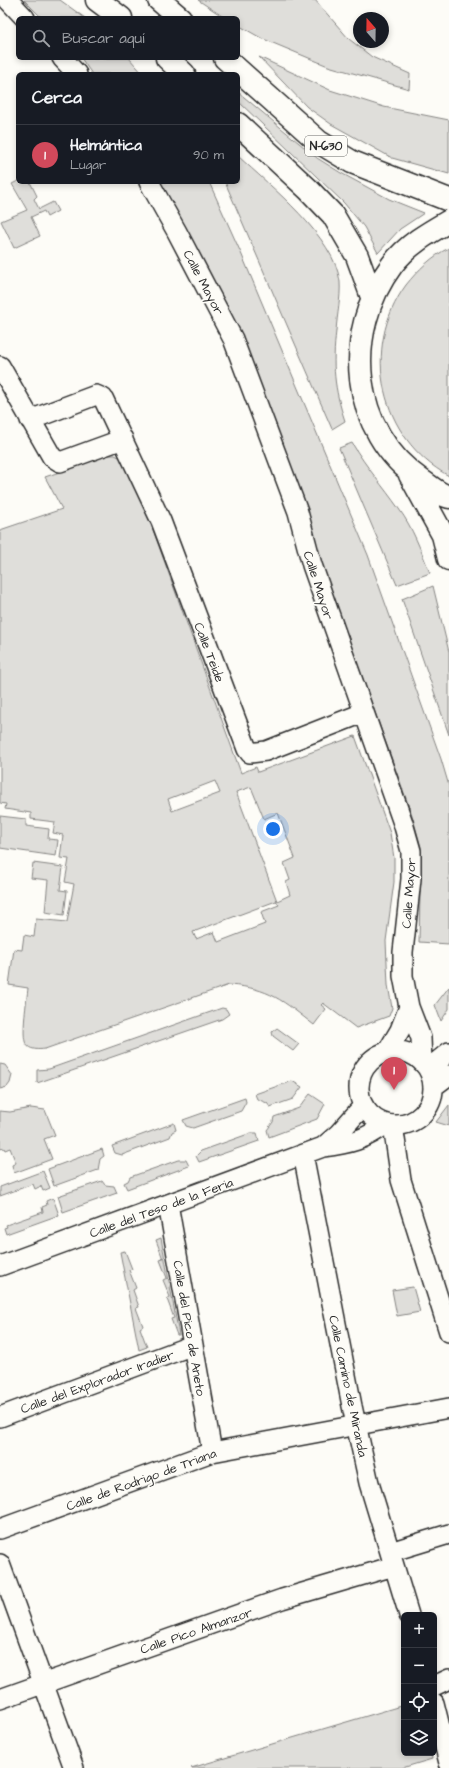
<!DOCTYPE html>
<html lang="es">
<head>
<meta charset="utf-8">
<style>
  body { margin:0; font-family:"Architects Daughter",sans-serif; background:#242831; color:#f1f3f6 }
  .controls { position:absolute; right:12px; bottom:12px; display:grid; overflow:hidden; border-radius:6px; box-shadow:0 2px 6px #0003 }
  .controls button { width:36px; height:36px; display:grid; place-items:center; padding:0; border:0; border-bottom:1px solid #363941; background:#171b24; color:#f1f3f6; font:20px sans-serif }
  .compass { position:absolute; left:353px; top:12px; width:36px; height:36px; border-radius:50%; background:#171b24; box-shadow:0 2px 6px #0003; rotate:340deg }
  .you { position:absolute; left:273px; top:829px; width:14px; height:14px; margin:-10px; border:3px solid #fff; border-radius:50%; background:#1a73e8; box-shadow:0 0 0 6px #1a73e833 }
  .badge { display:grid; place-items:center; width:26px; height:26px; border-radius:50%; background:#d1495b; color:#fff; font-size:13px; font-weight:700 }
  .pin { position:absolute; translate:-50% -33px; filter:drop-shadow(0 1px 2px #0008) }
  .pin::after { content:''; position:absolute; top:21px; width:14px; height:12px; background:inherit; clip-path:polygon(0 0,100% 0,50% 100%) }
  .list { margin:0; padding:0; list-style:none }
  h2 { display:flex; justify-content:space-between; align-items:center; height:52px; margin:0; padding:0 16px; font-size:17px }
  h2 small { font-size:13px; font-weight:400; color:#9ea1a6 }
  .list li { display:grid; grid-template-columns:26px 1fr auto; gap:12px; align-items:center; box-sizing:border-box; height:60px; padding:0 16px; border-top:1px solid #363941 }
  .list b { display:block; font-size:15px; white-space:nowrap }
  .list p { margin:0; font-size:13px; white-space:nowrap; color:#9ea1a6 }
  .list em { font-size:13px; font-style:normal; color:#9ea1a6 }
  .icon { flex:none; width:22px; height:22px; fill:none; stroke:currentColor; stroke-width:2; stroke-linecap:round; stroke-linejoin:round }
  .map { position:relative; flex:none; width:449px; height:1768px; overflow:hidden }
  .search { position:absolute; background:#171b24; box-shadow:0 2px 6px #0003; left:16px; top:16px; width:224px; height:44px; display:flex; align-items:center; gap:10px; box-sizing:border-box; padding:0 14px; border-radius:6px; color:#9ea1a6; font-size:15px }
  .panel { position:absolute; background:#171b24; box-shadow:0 2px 6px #0003; left:16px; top:72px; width:224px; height:112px; border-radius:6px }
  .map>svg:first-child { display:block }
  .green { fill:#dfdeda; stroke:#858482; fill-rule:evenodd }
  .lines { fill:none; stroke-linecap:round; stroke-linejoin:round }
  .street-casing { stroke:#2b2b2b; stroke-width:22 }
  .highway-casing { stroke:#2b2b2b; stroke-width:25 }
  .street { stroke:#fdfcf7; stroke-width:19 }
  .highway { stroke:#fdfcf7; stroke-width:22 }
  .labels { text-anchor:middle; stroke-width:3.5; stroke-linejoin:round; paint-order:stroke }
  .shield { fill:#fdfcf7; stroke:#6a6a68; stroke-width:1 }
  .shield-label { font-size:12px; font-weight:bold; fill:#2b2b2b }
  .street-label { font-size:13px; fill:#2b2b2b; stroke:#fdfcf7 }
</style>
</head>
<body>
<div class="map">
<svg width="449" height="1768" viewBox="0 0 449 1768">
  <rect width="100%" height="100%" fill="#fdfcf7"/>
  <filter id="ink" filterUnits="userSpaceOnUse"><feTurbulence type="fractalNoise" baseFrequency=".025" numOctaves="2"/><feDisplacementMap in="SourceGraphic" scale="8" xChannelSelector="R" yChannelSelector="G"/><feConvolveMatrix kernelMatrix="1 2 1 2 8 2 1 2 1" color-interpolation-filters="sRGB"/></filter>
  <g filter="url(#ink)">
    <path class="green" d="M24,0H60L85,18H42Z
      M198,0H315L349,39L372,57L410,74L409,89L328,66L261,38L238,25V18H225Z
      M259,57L330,90L384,107L449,120V174L392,158L331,124L307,107Z
      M81,58H129L143,74H92Z
      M238,92L317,158L341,173L389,199L424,213L400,229L378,253L364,227L344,203L238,101Z
      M238,156C270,186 335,237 340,282C341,298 337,315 336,331C332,366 334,388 345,421L332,429L225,182H238Z
      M18,181L30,182L37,196L34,199L39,209L53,202L58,211L47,217L44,211L31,217L40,236L14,248L1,221L27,210L12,184Z
      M159,182H209L241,253L368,555L441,759L449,786V944L419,942L421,847L412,815L324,571Z
      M449,248V476C380,439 360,348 406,285C418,270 432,256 449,248Z
      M352,443C366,467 383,486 399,509C413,528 421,551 430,573L397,585L339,448Z
      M108,455H115L121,458L148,516L241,773L256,767L258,772L355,736L390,833L394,858V882L386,941L388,985L392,1008L389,1016L356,1028L323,1003L321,1005L326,1009L314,1025C283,1001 270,988 229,985L45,1049C39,1050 29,1050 26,1044C21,1035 27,999 28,988L9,985L14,949L22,950L24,935L34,937L36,919L67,922L74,884L65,882L69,859L60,858L63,835L53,833L55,822L31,819V813L5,809L6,804L0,803V530L62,509L45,477ZM215,781L220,793L172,811L168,799ZM251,787L264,819L278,813L295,858L284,863L290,880L286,882L290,895L277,901L236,792ZM276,901L279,905L261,912L265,924L218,942L214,932L196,939L193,932Z
      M433,586L449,652V735L402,599Z
      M0,816L26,819V826L49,829L48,839L58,840L56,856L0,848Z
      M33,863L63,867L60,890L67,891L64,915L45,912L48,880L31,878Z
      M449,987V1009L441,1021L435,1005Z
      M222,1008L226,1009L229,1014L222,1019L37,1083V1070L49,1069Z
      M277,1028L299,1044L293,1051L273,1036L272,1032Z
      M0,1064L5,1065L12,1075L10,1083L7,1087L0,1089Z
      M292,1081L302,1087L293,1099L270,1107L267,1103L257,1099L255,1094Z
      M310,1094L325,1104L317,1119L269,1137L267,1130L273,1122L274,1117L299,1108Z
      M245,1098L246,1102L241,1111L193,1128L186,1126L183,1120Z
      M449,1105V1126L436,1122Z
      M31,1108L45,1110L55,1135L44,1139L52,1159L14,1173L12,1165L16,1163L10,1148L5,1150L4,1148L0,1149V1111L10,1112Z
      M174,1123L176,1130L172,1132L170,1137L122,1155L115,1153L112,1146Z
      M251,1133H257L259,1141L199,1162L196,1156L201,1151Z
      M102,1149L104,1156L100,1159L98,1170L54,1186L48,1169Z
      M178,1160H186L189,1166L127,1189L124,1183L128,1181L130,1177Z
      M43,1171L50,1188L43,1191L41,1186L35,1189L33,1184L0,1196V1187Z
      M102,1181L105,1185L114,1186L117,1193L63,1212L58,1196Z
      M53,1198L59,1215L6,1234L4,1228L7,1227L6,1225L43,1212L42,1207L47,1205L46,1201Z
      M161,1238L179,1335H177L171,1319L174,1318L167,1299L170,1297L163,1280L167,1278L160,1260L163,1259L156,1240Z
      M125,1251L132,1269L129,1270L136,1288L133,1290L139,1307L136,1308L143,1326L140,1328L147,1347L139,1350L120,1252Z
      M413,1287L420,1312L397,1316L392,1290Z
      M404,1705V1753H431L432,1759L402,1768H191Z"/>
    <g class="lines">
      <defs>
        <path id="street" d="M8,0L25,18
          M62,58L77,74
          M149,182L177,232L233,339L298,512L312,565L403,823L411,851V879L403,952V976L409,1007L421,1038L422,1062
          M0,366L52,457L60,462L123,439
          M30,420L96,395L103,398L161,521L247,749L250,753L266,751L363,713
          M359 1088a37 37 0 1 1 74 0a37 37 0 1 1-74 0Z
          M387,1052L400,1030L409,1007
          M428,1069L449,1052
          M433,1087L449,1075
          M393,1125L401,1180L449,1332
          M323,1147L338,1134L363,1106
          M303,1154L352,1406L369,1483L409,1615
          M168,1204L212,1452
          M0,1266L323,1147C349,1144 365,1140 386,1124
          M0,1417L193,1345
          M0,1529L212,1452L449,1408
          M390,1552L449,1534
          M0,1564L74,1768
          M434,1686L449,1679
          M0,1699L282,1599L394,1566
          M434,1703L449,1763"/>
        <path id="highway" d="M97,0L121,18
          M159,0L180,18
          M167,58L184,74
          M225,58L319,142L352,162L449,200
          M238,124L308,189L333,215L357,256L372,297
          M449,221C428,233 407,245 392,265C342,332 350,432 421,480C430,486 438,494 449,497
          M410,475L443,535L449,559"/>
      </defs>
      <use href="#street" class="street-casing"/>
      <use href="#highway" class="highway-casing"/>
      <use href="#street" class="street"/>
      <use href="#highway" class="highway"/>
    </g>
  </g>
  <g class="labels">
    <rect class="shield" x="305" y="136" width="42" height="20" rx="3"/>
    <g class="shield-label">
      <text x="326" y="150">N-630</text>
    </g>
    <g class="street-label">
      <text transform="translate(204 282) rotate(62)" y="5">Calle Mayor</text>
      <text transform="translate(319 585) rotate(72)" y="5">Calle Mayor</text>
      <text transform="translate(210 652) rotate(69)" y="5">Calle Teide</text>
      <text transform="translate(408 893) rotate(-86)" y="5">Calle Mayor</text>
      <text transform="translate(161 1207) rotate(-20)" y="5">Calle del Teso de la Feria</text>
      <text transform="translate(190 1328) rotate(80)" y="5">Calle del Pico de Aneto</text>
      <text transform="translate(97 1381) rotate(-20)" y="5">Calle del Explorador Iradier</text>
      <text transform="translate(349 1386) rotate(78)" y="5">Calle Camino de Miranda</text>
      <text transform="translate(141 1479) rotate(-20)" y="5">Calle de Rodrigo de Triana</text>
      <text transform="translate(196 1630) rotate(-19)" y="5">Calle Pico Almanzor</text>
    </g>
  </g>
</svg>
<div class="controls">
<button>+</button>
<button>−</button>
<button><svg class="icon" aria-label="locate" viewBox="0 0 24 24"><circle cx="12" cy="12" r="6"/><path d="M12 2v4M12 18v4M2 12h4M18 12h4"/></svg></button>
<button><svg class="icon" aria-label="layers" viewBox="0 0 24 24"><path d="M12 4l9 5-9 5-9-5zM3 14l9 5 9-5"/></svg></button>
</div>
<svg class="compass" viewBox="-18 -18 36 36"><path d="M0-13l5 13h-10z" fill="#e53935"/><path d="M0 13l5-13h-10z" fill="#9ea1a6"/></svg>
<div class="you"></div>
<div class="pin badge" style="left:394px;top:1090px">1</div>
<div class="search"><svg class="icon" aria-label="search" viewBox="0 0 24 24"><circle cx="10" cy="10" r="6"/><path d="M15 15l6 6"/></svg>Buscar aquí</div>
<section class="panel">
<h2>Cerca<small></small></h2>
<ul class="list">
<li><span class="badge">1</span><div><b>Helmántica</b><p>Lugar</p></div><em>90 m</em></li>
</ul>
</section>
</div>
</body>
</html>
